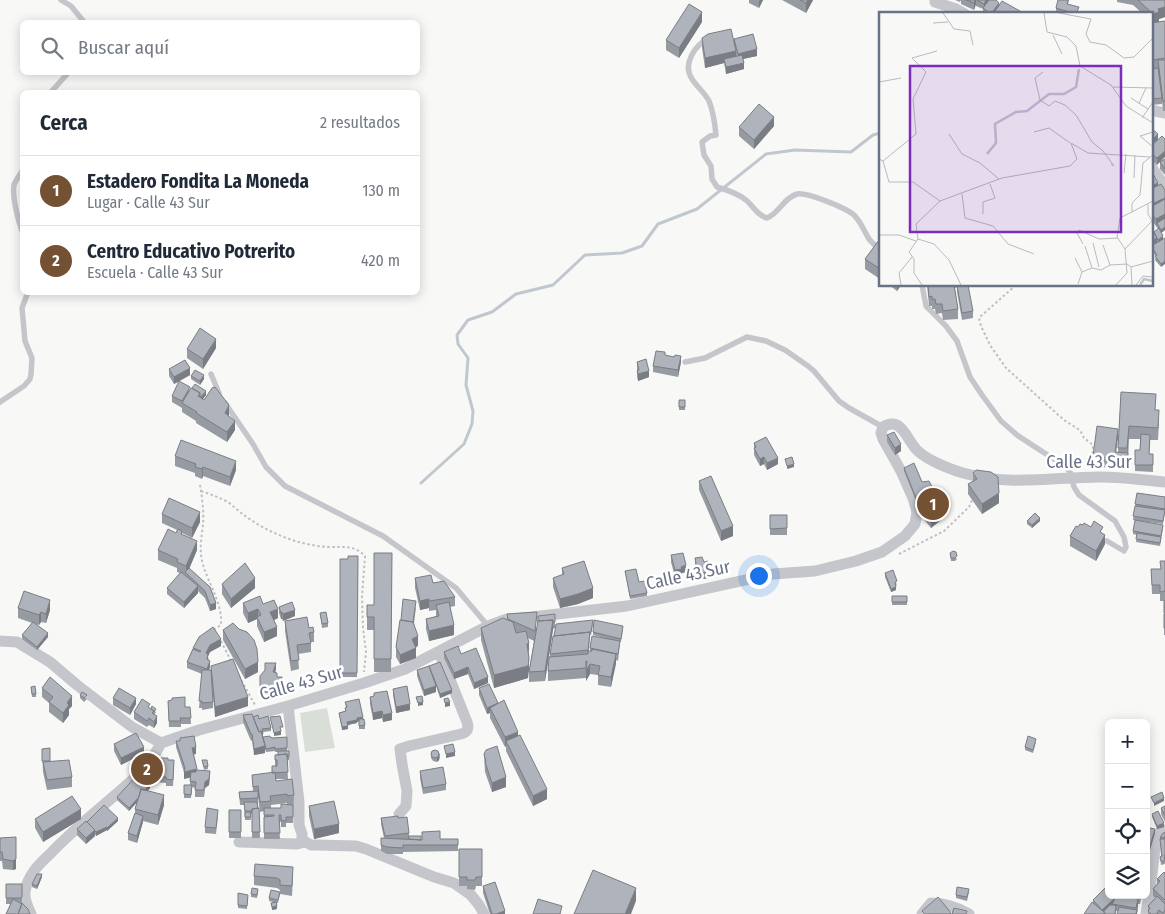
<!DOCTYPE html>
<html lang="es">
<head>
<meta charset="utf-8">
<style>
  body { margin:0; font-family:"Fira Sans Condensed",sans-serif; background:#f6f6f7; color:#1f2937 }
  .controls { position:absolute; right:15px; bottom:15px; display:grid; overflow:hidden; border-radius:8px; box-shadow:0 2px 12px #0003 }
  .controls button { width:45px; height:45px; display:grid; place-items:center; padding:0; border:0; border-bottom:1px solid #e0e1e3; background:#fff; color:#1f2937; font:25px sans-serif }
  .you { position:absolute; left:758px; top:575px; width:18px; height:18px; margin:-12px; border:4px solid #fff; border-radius:50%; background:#1a73e8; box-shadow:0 0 0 8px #1a73e833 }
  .badge { display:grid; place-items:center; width:32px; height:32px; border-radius:50%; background:#755134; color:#fff; font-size:16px; font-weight:700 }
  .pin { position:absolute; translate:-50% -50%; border:2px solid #fff; box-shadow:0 1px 5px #0006 }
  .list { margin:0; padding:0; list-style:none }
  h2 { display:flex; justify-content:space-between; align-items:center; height:65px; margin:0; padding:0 20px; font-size:21px }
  h2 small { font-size:16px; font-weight:400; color:#747a83 }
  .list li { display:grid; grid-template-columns:32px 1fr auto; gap:15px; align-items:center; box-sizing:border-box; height:70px; padding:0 20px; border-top:1px solid #e0e1e3 }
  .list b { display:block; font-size:19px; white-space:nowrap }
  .list p { margin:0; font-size:16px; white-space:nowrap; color:#747a83 }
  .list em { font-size:16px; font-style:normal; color:#747a83 }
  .icon { flex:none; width:28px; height:28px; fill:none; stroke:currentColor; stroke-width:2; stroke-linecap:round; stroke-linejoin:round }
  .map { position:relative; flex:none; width:1165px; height:914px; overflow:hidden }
  .search { position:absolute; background:#fff; box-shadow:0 2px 12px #0003; left:20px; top:20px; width:400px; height:55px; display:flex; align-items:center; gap:12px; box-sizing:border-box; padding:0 18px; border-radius:8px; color:#747a83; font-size:19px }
  .panel { position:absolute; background:#fff; box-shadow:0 2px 12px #0003; left:20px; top:90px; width:400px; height:205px; border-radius:8px }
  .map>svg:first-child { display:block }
  .pitch { fill:#d9dfd7 }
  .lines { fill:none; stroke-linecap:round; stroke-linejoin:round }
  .stream { stroke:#c1c7cf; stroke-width:3 }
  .path { stroke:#bebfc2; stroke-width:2; stroke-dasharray:2.5 2.5; stroke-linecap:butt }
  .lane { stroke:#c4c6cb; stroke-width:5.5 }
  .street { stroke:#c4c6cb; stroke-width:11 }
  .wall { fill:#969aa1; fill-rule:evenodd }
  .shaded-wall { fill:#7a7d83 }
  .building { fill:#afb3bb; stroke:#7a7d83 }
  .labels { text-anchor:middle; stroke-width:5; stroke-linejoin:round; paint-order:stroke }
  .street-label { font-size:18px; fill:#697286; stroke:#fff }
  .inset-river { fill:none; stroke:#c1c7cf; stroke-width:2.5 }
  .inset-road { fill:none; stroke:#b6bbc2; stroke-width:1 }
  .view { fill:#7b2cbf; fill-opacity:0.15; stroke:#7b2cbf; stroke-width:2.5 }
  .inset-edge { fill:none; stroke:#697286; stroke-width:2.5 }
</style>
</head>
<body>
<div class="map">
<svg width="1165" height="914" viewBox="0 0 1165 914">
  <rect width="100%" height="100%" fill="#f8f9f6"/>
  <path class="pitch" d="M327,708L335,748L305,752L300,713Z"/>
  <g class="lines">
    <path class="stream" d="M421,483L464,444L472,424L473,411L466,385L468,358L458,344L457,335L468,320L492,312L516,294L553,285L585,255L622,253L642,246L658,224L697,209L766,154L795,150L851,152L873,135L880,133"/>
    <path class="path" d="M1016,285L981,316L979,318L981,326L990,345L1006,368L1064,420L1078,429L1081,432L1084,438L1093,445L1092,466
      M200,485C202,497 204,512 203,524C202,534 200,545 201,555C204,579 223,600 221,625L213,630L214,631
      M201,491C210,494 218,497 226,501C233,505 238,511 244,515C260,527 277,535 295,541C306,544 319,547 329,547C344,547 354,545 365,556L362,597L363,628L366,652L364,672
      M899,554L944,531L969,507L972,500
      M221,641L231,661
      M239,676L255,705"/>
    <path class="lane" d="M61,0L71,6L84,22
      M709,38C695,45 682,64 692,79C697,87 705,93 709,101C713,111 715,124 716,135L710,136L702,142L704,155L711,166L712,179L717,187C728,190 737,193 746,200C753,206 758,216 767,218C780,213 783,198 797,194C807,192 846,208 854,215C861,222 864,231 869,239C872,243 876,246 880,249
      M51,92L69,72
      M22,171C20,175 15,181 14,185C12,197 18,220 22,231
      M922,285L926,306L946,326L957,341L970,377L982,395L1001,421L1017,435L1066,467L1070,472L1074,487L1079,495L1115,521L1124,537L1126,547L1124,551L1107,541
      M685,362L705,358L747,337L766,341L785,350L808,366L814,371L839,401L849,408L883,427
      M211,374L219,393
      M0,402L24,386L30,379L31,374L32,358L25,341L22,308L28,292
      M225,403L253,444L266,467L285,486L383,536L456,588L488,626"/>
    <path class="street" d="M935,0V2L956,9L965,14
      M1151,110L1165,113
      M1151,166L1165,187
      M0,641L17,642L50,662L77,685L132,727L161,743
      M288,706L299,802V825L302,834V840L311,845H316L356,846L366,849L434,877L454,883L471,895L479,905L484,914
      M161,743L199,730L288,706L364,683L405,669L488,626L507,619L532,617L627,606L773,574L815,571L856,561L882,552L905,536L915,524L917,512L913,498L901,471L883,439L881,433L883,427C888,424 892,423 897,425C907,431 910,445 919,452C929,461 954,471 967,474C1011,486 1056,477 1100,477C1122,477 1144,480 1165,482
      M399,814L406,806L407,791L402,764L400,749L409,746L461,734C468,732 469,728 467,722L439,652
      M239,842L297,844L301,843L302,840
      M31,914C28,907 24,900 25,892C27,876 39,864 50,854C68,835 87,819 107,802C128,784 149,768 161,743
      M922,914L931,903C944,903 957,907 969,914
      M1146,914L1152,874L1156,840L1160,832L1165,830"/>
  </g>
  <path class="wall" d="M749,0H763L759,8L749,3Z
    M782,0H813L806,13Z
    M955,0H996L999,5L1020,14H983V9L976,6V4L974,10L961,4V0L960,2Z
    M1058,0H1069L1068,4L1078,14H1056V8Z
    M1117,0H1165V17L1159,19V22L1165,21V111H1163L1162,101V104L1151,105V69H1153L1151,54V23H1152L1151,21V14H1143L1133,5L1117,2Z
    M702,22L679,58L666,50V40Z
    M702,38L734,45V39L757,56L743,59L744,69L726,74L724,63L705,68L702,48Z
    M774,126L754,149L739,136V127Z
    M1151,128L1158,134L1157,165L1151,159Z
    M1165,159V175L1160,169V162Z
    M1151,170L1158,186L1165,190V230L1161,233V267L1155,260L1156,256L1151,250V230L1154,232L1158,229L1151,219Z
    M880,240V279L865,269V259Z
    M889,285H901L897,291Z
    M927,285H958L973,311V318L962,320L957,292V287L955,288L958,309V319L943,320L942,313L936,314L935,309H932V306H929Z
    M216,348L203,369L187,358V349Z
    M637,362L649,377L638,381L637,377Z
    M681,362L678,377L653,372V366Z
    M169,369L190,375L174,384L169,376Z
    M191,376L204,379L200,385L191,379Z
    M190,390L206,395L203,399L229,415V416L235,430L227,442L196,423V421L182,412V408L172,402V396Z
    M1121,392L1155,410L1159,423L1158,440H1150L1149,454H1153V472L1135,471V450H1140V439H1129L1128,463L1127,470L1093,466V456L1118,452Z
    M679,400H685V410H679Z
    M887,435L901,451L895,455L887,442Z
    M754,443L778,464L767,470L764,464L760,466L754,455Z
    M175,456L236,470L230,486L203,476L202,479L195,476V473L175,466Z
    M904,468L934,492L944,508L938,510L941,520L931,528L923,518V511L926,510L921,501V499L916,501L904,471Z
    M973,473L999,503L982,514L968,494V484L973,482Z
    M699,481L733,536L721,541L699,490Z
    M1137,493L1165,497V512L1163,524L1133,520Z
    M162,514L200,522L192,538L182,533V535L197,550L189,569L210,587L216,609L210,611L205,598L198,591V593L184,608L167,594V588L180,573L177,572V568L158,560V550L176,533L177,530L162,523Z
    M770,515H787V535H770Z
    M1027,521H1040L1032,528L1027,524Z
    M1078,527L1103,533L1105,544L1096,561L1070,546V536Z
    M1163,528L1160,546L1136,542L1137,535L1133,534V531Z
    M392,553L391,672H374V630H367V605H374Z
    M950,553L957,559L955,561H951Z
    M671,555L686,572L682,573V575L675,577L671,562Z
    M358,556L357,677H340V559H348Z
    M695,558L704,562L710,568V575H708V578L698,580L695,565Z
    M1165,561V601H1160V594H1152L1151,569H1161Z
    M562,568L593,598L578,604L560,608L553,587V578L562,575Z
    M625,571L639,582L647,593V596L630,599Z
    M885,573L897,584L896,585V590L891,592L885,577Z
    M415,578L433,583L455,597V606L450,607L454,635L429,641L426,629V619L436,616V610L429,611V608L420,610L415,588Z
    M222,584L255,588L231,608L222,594Z
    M892,596H907V605H892Z
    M1165,601V635H1164V619Z
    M243,603L263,604L278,618L274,620L277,636L264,642L257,626V619L248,623L243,613Z
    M279,607L295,616L283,621L282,619H281L279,613Z
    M416,607L414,624L418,646L416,647V658L400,664L396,657V647L401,620Z
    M18,608L50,610L46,623L41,622L39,625L36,624L48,637L37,650L22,639V635L32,623L18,618Z
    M320,613L328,623V627L322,628Z
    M507,614L537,628L555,614V628L553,629L545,681L529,682V672L534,641L528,638V678L494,688L481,640V628L507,620Z
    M285,621L309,628L314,632V642H311V652L298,654L299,669L291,671L285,631Z
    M593,624L591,635H590L589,651H590V648L607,639L593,635V632L623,629L621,642H620L618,661L616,660L611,687L598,685V675L590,674L586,681V670V678L548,681V671L550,654Z
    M223,630L258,672L245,679L223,640Z
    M221,646L210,652L208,656L210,667L209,670L213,702V708L202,710V708H199L202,674L187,668V662L193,648Z
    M444,652L461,654L488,683L474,689L468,674L454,679L444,658Z
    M211,666L248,706L215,717L211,676Z
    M429,666L452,693L440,698L436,686V692L424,696L417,676V670Z
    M276,669L275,673L277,677H282V694L260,693V676Z
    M31,687L36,694V697H32Z
    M42,688L72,706L69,709V715L63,723L49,712V703L42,697Z
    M479,688L498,704L518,735L547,799L533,806L506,751V746L505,747L490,718V713L487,714L479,695Z
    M393,689L410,710L396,713L393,695Z
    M374,693L392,720L383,722L382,718L373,720L370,704V697L374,696Z
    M80,695L87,699L84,702L80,698Z
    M113,698L136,704L130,715L113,705Z
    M168,701L185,707H190L191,724H181V727H169Z
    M345,702L363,719L365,725V729H359V721L357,722V723L348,725V729L342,730L339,713L345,711V708H346Z
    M150,709L156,712L154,715L157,723L154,728L149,725L147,727L134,719V712Z
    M243,715L259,719L271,728V731L263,732V737L273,738L287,737V751L289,757V760H287L288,779H276V781L294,795L293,823H286V827H281V822H279L280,839H264V811L260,812L258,797V808H259L260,838H252V814H250L251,820H245L244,805H240L239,792L253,791L252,775L272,773L275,766V755L278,754V752H275V751L266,752L265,749V753L254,755L252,740L251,741L243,722ZM287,803V804L281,808H271V805Z
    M176,741L196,754H193L197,770L210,777L209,785L205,788L204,797H195V788L192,787L191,798H184V785H190V777L184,779V772L176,747Z
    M1036,742L1033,753L1025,750V747Z
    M114,744L144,753L121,765L114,751Z
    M50,748V762L72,777V787L47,790L43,772L42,749Z
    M432,751L440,757L439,760L437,762L433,761L431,758Z
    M484,754L506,787L492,792L485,772Z
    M168,760L174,767L173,786H166V783L156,782V776Z
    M202,760L208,766V769L204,770Z
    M420,771L446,784V790L423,794L420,778Z
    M150,788L148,791L164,805L158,825L143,821L137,843L128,840V833L135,813V809L137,802L129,811L117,800V797Z
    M309,806L339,833L314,839L309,816Z
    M1165,806V822L1161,814V808Z
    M229,810H241V838H229Z
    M1152,814L1164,827L1157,829L1152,817Z
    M218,816L216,834L205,833V827Z
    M381,818H398L409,833V836L421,840L458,839V851L403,852V854H387L381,851V838H384L381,824Z
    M35,819H81L43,842L35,828Z
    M118,821L107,831V830L96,836L95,834V836L86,844L77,835V829Z
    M1165,832V864L1161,865L1160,857L1161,856L1160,838Z
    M1155,833L1150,850L1146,848V838Z
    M16,837V869L13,870L3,869L2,861H0V838Z
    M459,849H482V886H476L475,890L467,889V886H459Z
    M1165,873V914H1148V906L1155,898L1153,896V889L1157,884V879Z
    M254,876L293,877L292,896L280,894L278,903H276L277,909L272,910L271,903L273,902L269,901V898L280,892V890L277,888L254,885Z
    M42,877L37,889L32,887V884Z
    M6,884H22V903L21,904H6Z
    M483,886L505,914H490L483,893Z
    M969,892L967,901L956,898V895Z
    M238,893L248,895L247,909L238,908Z
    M258,893L257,898L251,897V894Z
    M1117,895H1142L1140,904H1138L1137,914L1116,911V914H1084L1093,903V900L1116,897Z"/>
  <path class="shaded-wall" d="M760,0H763L759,8V1Z
    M808,0H813L806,13V3Z
    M975,0H976V4L974,10V3Z
    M986,0H989L984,10V4Z
    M999,3V9L995,14H991Z
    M1165,7V17L1159,19V22L1153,23V14L1158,9Z
    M702,12V22L679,58V48Z
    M757,49V56L738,60V54Z
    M736,51V61L724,59V63L705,68V58Z
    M744,63V69L726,74V67Z
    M774,117V126L754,149V140Z
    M1158,134V140L1151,147V141Z
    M1165,151V157L1157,165V158Z
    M1158,183V189L1151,192V186Z
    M1165,198V204L1154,210V203Z
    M1165,214V221L1157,223L1156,226V219Z
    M1165,227V230L1161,233V230Z
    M1163,236V240L1158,243V240Z
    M1157,238V245L1151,248V241Z
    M1165,261V264L1161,267V264Z
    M897,285H901L897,291Z
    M216,339V348L203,369V359Z
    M681,356V362L678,377V370Z
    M190,368V375L174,384V377Z
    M649,371V377L638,381V374Z
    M204,375V379L200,385V381Z
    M206,391V395L201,401V397Z
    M229,405V415L225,422V413Z
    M235,421V430L227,442V432Z
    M1129,426L1127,458L1128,453V463L1127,470V448Z
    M1118,429V438L1115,461V452Z
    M901,444V451L895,455V448Z
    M764,457V464L760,466V459Z
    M778,458V464L767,470V463Z
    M236,461V470L230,486V477Z
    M794,464V467L787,469V466Z
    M203,467V476L202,479V469Z
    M934,491V494L916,501V498Z
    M999,493V503L982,514V504Z
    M944,505V508L928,514V510Z
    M200,512V522L192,538V528Z
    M941,514V520L931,528V522Z
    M1040,518V521L1032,528V525Z
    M733,526V536L721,541V531Z
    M1105,535V544L1096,561V551Z
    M197,541V550L187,574H186V566Z
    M686,565V572L682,573V575L675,577V570L681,567Z
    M708,572V578L698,580V574Z
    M255,578V588L231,608V599Z
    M198,586V593L184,608V602Z
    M896,587V590L891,592V589Z
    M593,588V598L578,604L560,608V599Z
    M429,599V608L420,610V601Z
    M50,600V610L46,623V614Z
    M216,603V609L210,611V605Z
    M258,609V618L257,617V619L248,623V613Z
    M278,609V618L270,622V612Z
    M295,610V616L283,621V614Z
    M41,612V622L39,625V615Z
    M282,612V619H281V613Z
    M553,620V630L545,681V671Z
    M454,625V635L429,641V631Z
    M277,627V636L264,642V632Z
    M48,633V637L37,650V647Z
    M418,636V646L412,648V639Z
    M221,639V646L210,652L208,656V660L207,665L206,653L210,645Z
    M529,643V655L527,644Z
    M416,648V658L400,664V655Z
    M616,654V664L611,687V677Z
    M529,658V670L528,678L494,688V675Z
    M210,661V667L207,676V669Z
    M258,662V672L245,679V669Z
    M276,663V669L273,679V672Z
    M590,664V674L586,681V671Z
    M468,667V674L454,679V673Z
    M488,677V683L474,689V683Z
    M436,686V692L424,696V690Z
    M452,690V693L440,698V694Z
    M72,696V706L69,709V715L63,723V713L67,703Z
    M248,697V706L215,717V707Z
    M136,698V704L130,715V708Z
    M423,702V705L418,706V703Z
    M450,702V706L445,707V703Z
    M498,703L490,708V713L487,714V708Z
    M410,704V710L396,713V707Z
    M382,711V718L373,720V713Z
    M392,713V720L383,722V715Z
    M157,716V723L154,728V722Z
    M363,717V720L357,722V723L347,725V722Z
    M348,726V729L342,730V727Z
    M281,731V735L274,736V733Z
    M518,732V741H506V746L505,747V737Z
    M265,746V753L254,755V749Z
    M144,747V753L121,765V758Z
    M196,747V754L192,755V748Z
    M455,752V756L446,758V754Z
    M440,753L439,760L437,762V758Z
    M197,769V776L184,779V772Z
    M210,771L209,785L205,788L204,797L205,782Z
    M506,777V787L492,792V783Z
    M150,785V788L129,811V808Z
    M547,789V799L533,806V796Z
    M164,795V805L158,825V815Z
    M1164,798V801L1154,806V803Z
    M81,809V819L43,842V832Z
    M143,816V822L137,843V836Z
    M118,818V821L107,831V828Z
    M1164,823V827L1157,829V826Z
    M339,824V833L314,839V829Z
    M107,827V830L96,836V832Z
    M1155,829V833L1150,850V846Z
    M95,830V836L86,844V838Z
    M16,847V869L13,870V861Z
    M42,874V877L37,889V886Z
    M636,888V901L631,914H625Z
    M1116,895V901L1114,905V904H1112V907L1104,911V914H1102V910Z
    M1138,899V905L1137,914H1136Z
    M277,906V909L272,910V907Z
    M505,911V914H496Z"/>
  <path class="building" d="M800,0H808L806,3Z
    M966,0H975L974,3Z
    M977,0H986L984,4Z
    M989,0H996L999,3L991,14L983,8Z
    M1058,0H1068L1067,4L1079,7L1076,14L1056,8Z
    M1138,0H1165V7L1158,9L1159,12L1153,14Z
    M1002,1L1020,11L1019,14H1005L1006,12L1004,14H993Z
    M689,4L702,12L679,48L666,40Z
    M1165,21V58L1153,60L1151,45V23Z
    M731,29L736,51L705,58L702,38L708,34Z
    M753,34L757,49L738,54L734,39Z
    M742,55L744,63L726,67L724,59Z
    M1158,60H1165V101H1163Z
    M1158,68L1162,98L1151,99V69Z
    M759,104L774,117L754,140L739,127Z
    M1151,128L1158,134L1151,141Z
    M1162,136L1165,139V151L1157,158L1151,153V146Z
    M1165,159V169L1160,162Z
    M1151,170L1158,183L1151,186Z
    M1161,184L1165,190V198L1154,203L1153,201L1151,202V189Z
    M1165,199V214L1156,219L1151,213V207Z
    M1165,218V227L1161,230L1157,223Z
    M1159,228L1163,236L1158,240L1154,232Z
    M1152,229L1157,238L1151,241V230Z
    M1165,238V261L1161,264L1155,256L1157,255L1151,246Z
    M879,240H880V269L865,259Z
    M928,285H954L958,309L943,311L942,304H936L935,299H932V296L929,297Z
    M964,285H968L973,311L962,313L957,286Z
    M200,328L216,339L203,359L187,349Z
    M656,351L665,352V355L674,357L675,355L681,356L678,370L653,366Z
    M646,359L649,371L638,374L637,371L639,370L637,362Z
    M185,360L190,368L174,377L169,369Z
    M195,370L204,375L200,381L191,376Z
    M179,381L190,387L182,401L172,396Z
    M195,384L206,391L201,397H200V393L192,388Z
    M215,387L229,405L225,413L235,421L227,432L196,413L197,412L182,403L191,388L200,393L198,396L204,400L212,388Z
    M1121,392L1156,394L1155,410H1159L1158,428L1129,426L1127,448H1118Z
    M679,400H685V407H679Z
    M1097,426L1118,429L1115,452L1128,453L1127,461L1093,456Z
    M894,432L901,444L895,448L887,435Z
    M1141,434L1150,435L1149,454H1153V465H1135V450H1140Z
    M766,437L778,458L767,463L764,457L760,459L754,448L756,447L754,443Z
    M181,440L236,461L230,477L203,467L202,469L195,467L196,464L175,456Z
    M792,457L794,464L787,466L785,459Z
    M914,463L922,482L929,481L934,491L916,498L904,468Z
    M976,470L991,472L998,477L999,493L982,504L968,484L977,479L973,473Z
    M711,476L733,526L721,531L699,481Z
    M938,490L944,505L936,507L935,505L927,509L921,498Z
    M1137,493L1165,497V509L1135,504Z
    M169,498L200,512L192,528L162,514Z
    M935,505L941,514L931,522L923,511Z
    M1135,506L1165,510L1163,521L1133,516Z
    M1035,513L1040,518L1032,525L1027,521Z
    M770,515H787V528L770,529Z
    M1135,520L1163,525L1161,536L1133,531Z
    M1094,521L1103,527L1100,532L1105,535L1096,551L1070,536L1076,526L1078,527L1080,524L1083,525L1084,523L1091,527Z
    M168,529L176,533L178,529L182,531L181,534L197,541L186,566L177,562L178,559L158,550Z
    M1137,533L1161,537L1160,543L1136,539Z
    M953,551L956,552L957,556L955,558H951L950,553Z
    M374,553H392L391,659H374V617H367V605H374Z
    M683,553L686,565L681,567L682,569L675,570L671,555Z
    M348,556H358L357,673H340V559H348Z
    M702,557L704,562L708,561L710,568L708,569V572L698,574L695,558Z
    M584,561L593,588L578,594L560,599L553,578L564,574L562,568Z
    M1160,561H1165V591L1160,592V585H1152L1151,569H1161Z
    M245,563L255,578L231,599L222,584Z
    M189,568L210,587L216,603L210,605L205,591L185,572Z
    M636,569L639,582L644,581L647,593L630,596L625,571Z
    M893,570L897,581L895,582L896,587L891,589L885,573Z
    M181,572L198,586L184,602L167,588Z
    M431,575L433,583L444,581L455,597L429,601V599L420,601L415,578Z
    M24,591L50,600L46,614L41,612L39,615L18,608Z
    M260,596L263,604L274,600L278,609L270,612L277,627L264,632L257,617L261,615L258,609L248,613L243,603Z
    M892,596H907V602H892Z
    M403,599L416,601L413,622L401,620Z
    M1164,601H1165V613H1164Z
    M292,602L295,610L283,614L282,612L281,613L279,607Z
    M449,602L454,625L429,631L426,619L439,616L436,605Z
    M326,612L328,623L322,624L320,613Z
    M537,612L535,631L508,619L507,614Z
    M555,614V622H552L553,620L538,621V616Z
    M1164,614H1165V628H1164Z
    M307,617L309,628L313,627L314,632L309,633L311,643L297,645L299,660L291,661L285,621Z
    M503,618L513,622L516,633L526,631L529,643L527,644L529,658L528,666L494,675L481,628Z
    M400,620L413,622L418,636L412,639L416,648L400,655L396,647Z
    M553,620L545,671L529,672L538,621Z
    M593,620L591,632L554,636L556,624Z
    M594,620L623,626L621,639L593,632Z
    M33,622L48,633L37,647L22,635Z
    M233,623L239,629L247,632L254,640L257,649L258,662L245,669L223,630Z
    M213,627L221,639L210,645L206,653L208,654L207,659L210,661L207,669L187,662L193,649L200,652L201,651L193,648L199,637Z
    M590,632L588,650L550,654L553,636Z
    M592,636L620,641L618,654L590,648Z
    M458,646L461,654L476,648L488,677L474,683L468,667L454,673L444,652Z
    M592,649L616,654L611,677L598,675L600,666L590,664L586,671L587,661H586V668L548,671L549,657L588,654V651H592Z
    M233,659L248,697L215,707L211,666Z
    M440,662L452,690L440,694L429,666Z
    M265,663H276L273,672L277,673V677H282V688L260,687V676L265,670Z
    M429,666L436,686L424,690L417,670Z
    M202,670H211L213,702L202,703V701H199Z
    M50,677L72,696L67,703L69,705L63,713L49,702L53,697L42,688Z
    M489,684L498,703L487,708L479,688Z
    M35,686L36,694H32L31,687Z
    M407,686L410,704L396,707L393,689Z
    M119,688L136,698L130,708L113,698Z
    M387,691L392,713L383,715L382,711L373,713L370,697L374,696V693Z
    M82,692L87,695L84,698L80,695Z
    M422,696L423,702L418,703L416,697Z
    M185,697V707H190L191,718H180L181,721H169L168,701L172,700V698Z
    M448,698L450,702L445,703L444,699Z
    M142,699L150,704L148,707L154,711L152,713L157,716L154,722L149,718L147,721L134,712Z
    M359,699L363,717L357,718V720L347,722L348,726L342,727L339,713L346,711L345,708L347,707L345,702Z
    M504,700L518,732L505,737L490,708Z
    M152,706L156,709L154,712V711L151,709Z
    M252,714L259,732L261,731L265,746L254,749L252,734H251L243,715Z
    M258,715L259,719L268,716L271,728L262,729L263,734H262L261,731L259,732L253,717Z
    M280,716L283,727H280L281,731L274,733L270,717Z
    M359,719H364L365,725L359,726Z
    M136,733L144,747L121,758L114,744Z
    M520,735L547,789L533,796L506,741Z
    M194,736L196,747L192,748L197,769L184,772L185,768L176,741H180V738Z
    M270,736V737L273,738L287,737V748L275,749V747L266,749L263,737Z
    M1028,736L1036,739L1033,750L1025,747Z
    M453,744L455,752L446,754L444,746Z
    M497,746L506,777L492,783L485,762H486L484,754L486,750Z
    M50,748V761H42V749Z
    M431 754a4 4 0 1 1 8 0a4 4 0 1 1-8 0Z
    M278,751H289V757H287V754L278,755Z
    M287,754L288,772L272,773V766H277V760H275V755Z
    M158,758H168V760H174L173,780L166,779V777L156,776Z
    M69,760L72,777L47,780L43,762Z
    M202,760H207L208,766L204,767Z
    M443,767L446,784L423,788L420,771Z
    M196,770L210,771L209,779L205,782L204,790H195L196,782L190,781L191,772H196Z
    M275,772L276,781L292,779L294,795L287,796V794L270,796L271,801L260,802L258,786L253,787L252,775Z
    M138,774L150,785L145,790L141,789L139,797L129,808L117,797Z
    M184,785H192L191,795L184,794Z
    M141,789L164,795L158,815L135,809Z
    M258,791V798L240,799L239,792Z
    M1162,792L1164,798L1154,803L1151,797Z
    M72,796L81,809L43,832L35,819Z
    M334,801L339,824L314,829L309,806Z
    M244,802H257L258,808L252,809V811H245Z
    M281,804L293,805V817H286V821L281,820V815H279L280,833H264V817L274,816V815H264V808H281Z
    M104,805L118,818L107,828V827L96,832L94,830H95L87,822Z
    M1165,806V815L1161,808Z
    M207,808L218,810L216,828L205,827Z
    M259,808L260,832H252V809Z
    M229,810H241V832H229Z
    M1158,811L1164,823L1157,826L1152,814Z
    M245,812H250L251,817H245Z
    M135,813L143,816L137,836L128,833Z
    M398,816V818L407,817L409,833L385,836L381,818Z
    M86,821L95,830L86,838L77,829Z
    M1150,828L1155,829L1150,846L1146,845V838Z
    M440,831V839H458V845H403V848L387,847L381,845V838L422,840V832Z
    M1165,832V837L1160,838L1162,834Z
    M408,836H421V840L409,839Z
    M16,837V859L13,861L3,859L2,852H0V838Z
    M1160,839H1165V855H1164L1165,861H1161L1160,857L1162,856Z
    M459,849H482V877H476L475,880H467V877H459Z
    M1146,860H1148L1147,867H1146Z
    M255,864L293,867L292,886L280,885V880L277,878L254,876Z
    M593,870L636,888L625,914H574Z
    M1164,872L1165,873V900L1153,889L1160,881L1157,879Z
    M37,874H42L37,886L32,884Z
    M495,882L505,911L496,914H492L483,886Z
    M6,884H22V897L21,898H6Z
    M1107,886L1109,888V895H1115L1114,899L1102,910L1093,900Z
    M957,887L969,889L967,897L956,895Z
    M252,888L258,889L257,895L251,894Z
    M271,890L280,892L278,900L269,898Z
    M238,893L248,895L247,906L238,905Z
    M1117,895H1122L1138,899L1136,908L1112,904Z
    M1129,895H1140V897Z
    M1157,896L1165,904V910L1163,913L1159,910L1157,913L1158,914H1151L1148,911L1150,908L1148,906Z
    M938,897L951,913V914H925L922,911Z
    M13,899L22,904L18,914H6Z
    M538,899L562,906L560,914H533Z
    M276,902L277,906L272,907L271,903Z
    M1092,902L1104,912V914H1084Z
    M22,903L28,909L30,914H18Z
    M1110,905H1116L1115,914H1105L1104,911Z
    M1119,907L1137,910L1136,914H1117Z
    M954,908L967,911L966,914H952Z"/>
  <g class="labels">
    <g class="street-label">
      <text x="1089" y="468">Calle 43 Sur</text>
      <text transform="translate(688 575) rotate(-12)" y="6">Calle 43 Sur</text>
      <text transform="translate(301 683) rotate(-16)" y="6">Calle 43 Sur</text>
    </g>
  </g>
  <g transform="translate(879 12)">
    <rect width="274" height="274" fill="#f8f9f6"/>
    <path class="inset-river" d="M108,142L117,131L116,112L137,100L148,99L170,82H185L197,75L200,57M261,273L265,267L274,269"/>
    <path class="inset-road" d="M64,1L75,17L91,19L94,33M165,1L168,20L188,25L197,34L201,54L232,73L247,94L274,111M180,1L212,7L207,22L211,30L227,33L245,46L255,45L274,26M54,11L69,10M174,23L183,42M164,60L156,66L161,88L170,94L176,89L186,93L197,103L213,130L224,139L235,154L232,152M0,70L22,66M234,75L274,76M252,86L269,97M260,91L267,76M263,106L274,90M155,120L170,116L191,131M274,120L261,124L274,135M70,122L83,142L101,151L120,167M0,147L4,149L10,170H34L61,189M4,149L37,122L34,87L47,60L33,46L58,39M245,161L247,142M255,166L256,143M83,182L86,206L114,214L129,232L155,242M61,189L123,166L191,154L198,147L192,131L209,141L271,145M269,192V202L273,209M253,200V191L261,183L264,151L274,143M104,202V190L116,186L111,172M0,223H20L37,229M39,227L55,232L70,248L82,273M214,231L220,255M204,232L198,221L200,218L220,227L239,226M224,233L231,253M206,234L213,256M246,237L274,208M196,246L203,260M252,255L274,249M252,255L253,273M199,272L203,260L213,256L222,258L231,253L248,252L252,255M22,273L20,261L33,245M43,273L35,261V247L30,240L39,227L37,212L61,189M237,273L248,261L246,237L238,225L241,206L274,189M257,273L264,264L273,265"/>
    <path class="view" d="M31,54H242V220H31Z"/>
    <rect width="274" height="274" class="inset-edge"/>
  </g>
</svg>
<div class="controls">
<button>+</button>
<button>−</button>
<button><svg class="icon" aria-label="locate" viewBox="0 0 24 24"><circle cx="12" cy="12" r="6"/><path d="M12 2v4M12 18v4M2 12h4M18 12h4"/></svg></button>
<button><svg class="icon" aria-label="layers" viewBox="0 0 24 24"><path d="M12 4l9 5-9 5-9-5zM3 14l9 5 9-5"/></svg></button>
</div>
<div class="you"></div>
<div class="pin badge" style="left:933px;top:504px">1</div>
<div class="pin badge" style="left:147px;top:769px">2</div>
<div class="search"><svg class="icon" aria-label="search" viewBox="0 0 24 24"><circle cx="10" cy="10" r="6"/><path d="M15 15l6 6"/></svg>Buscar aquí</div>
<section class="panel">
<h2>Cerca<small>2 resultados</small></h2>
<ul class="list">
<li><span class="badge">1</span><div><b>Estadero Fondita La Moneda</b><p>Lugar · Calle 43 Sur</p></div><em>130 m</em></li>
<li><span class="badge">2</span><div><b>Centro Educativo Potrerito</b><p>Escuela · Calle 43 Sur</p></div><em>420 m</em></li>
</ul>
</section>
</div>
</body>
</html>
